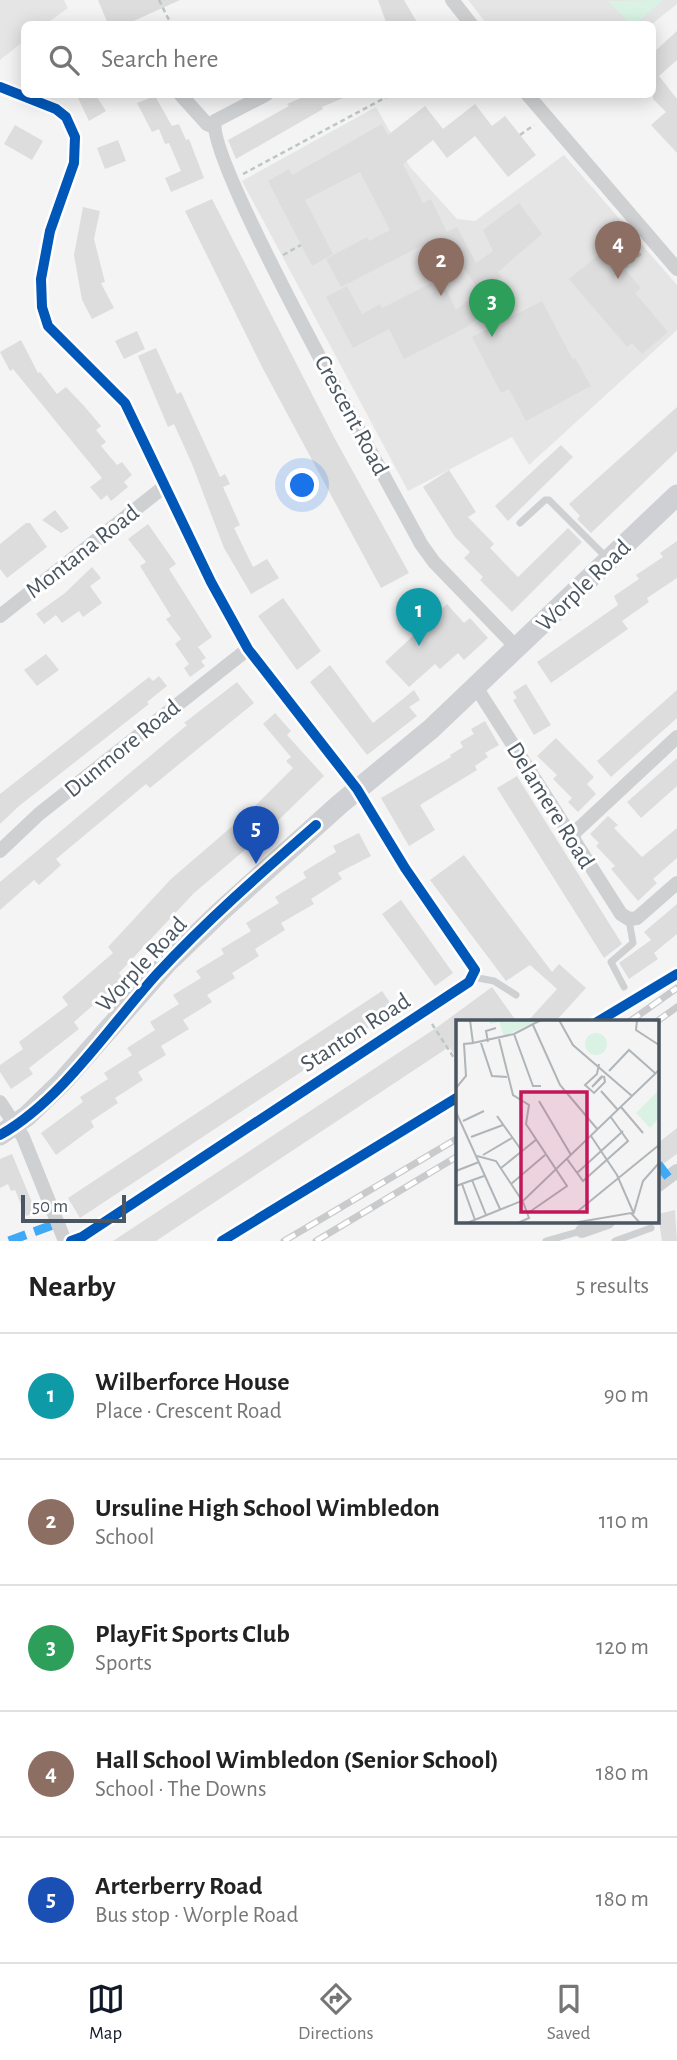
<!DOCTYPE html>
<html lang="en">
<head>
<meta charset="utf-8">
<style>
  body { margin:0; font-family:"Alegreya Sans",sans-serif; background:#f6f6f6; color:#222 }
  .scale { position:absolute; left:21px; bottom:18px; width:105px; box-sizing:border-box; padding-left:7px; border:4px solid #4a5661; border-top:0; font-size:19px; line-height:24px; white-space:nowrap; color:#4a5661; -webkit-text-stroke:5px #fff; paint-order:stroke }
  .you { position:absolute; left:303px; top:486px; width:24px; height:24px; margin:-18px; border:5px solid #fff; border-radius:50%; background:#1a73e8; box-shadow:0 0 0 10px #1a73e833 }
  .badge { display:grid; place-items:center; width:46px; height:46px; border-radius:50%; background:#111827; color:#fff; font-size:23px; font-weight:700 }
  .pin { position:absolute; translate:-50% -58px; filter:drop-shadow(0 2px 4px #0008) }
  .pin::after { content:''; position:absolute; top:37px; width:24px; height:21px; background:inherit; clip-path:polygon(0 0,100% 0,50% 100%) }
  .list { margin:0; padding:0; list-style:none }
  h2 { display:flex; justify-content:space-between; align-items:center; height:91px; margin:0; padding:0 28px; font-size:30px }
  h2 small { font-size:23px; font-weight:400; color:#767676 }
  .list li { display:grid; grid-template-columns:46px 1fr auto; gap:21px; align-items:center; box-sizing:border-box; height:126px; padding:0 28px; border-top:2px solid #e0e0e0 }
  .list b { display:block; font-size:26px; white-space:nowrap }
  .list p { margin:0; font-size:23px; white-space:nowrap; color:#767676 }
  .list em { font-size:23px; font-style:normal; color:#767676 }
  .icon { flex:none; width:38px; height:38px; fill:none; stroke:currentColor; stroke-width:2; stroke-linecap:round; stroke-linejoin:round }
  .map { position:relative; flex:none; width:677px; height:1241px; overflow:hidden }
  .search { position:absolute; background:#fff; box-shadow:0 4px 18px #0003; left:21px; right:21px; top:21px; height:77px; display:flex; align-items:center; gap:18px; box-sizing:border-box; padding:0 24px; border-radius:10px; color:#767676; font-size:26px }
  .sheet { height:721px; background:#fff }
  nav { display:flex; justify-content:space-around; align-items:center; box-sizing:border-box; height:98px; border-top:2px solid #e0e0e0; background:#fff; font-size:19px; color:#767676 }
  nav a { display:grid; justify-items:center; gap:4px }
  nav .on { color:#111827 }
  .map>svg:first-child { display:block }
  .education { fill:#e6e5e6 }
  .green { fill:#d9f2e3 }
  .building { fill:#ddddde }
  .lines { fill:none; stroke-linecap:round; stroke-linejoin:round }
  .path { stroke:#bcc7c4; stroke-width:2.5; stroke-dasharray:5 3.5; stroke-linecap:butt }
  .lane { stroke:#ced0d2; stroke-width:7 }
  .street { stroke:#ced0d2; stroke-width:14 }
  .secondary { stroke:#ced0d4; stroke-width:21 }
  .rail-casing { stroke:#c9cacc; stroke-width:7 }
  .rail { stroke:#fff; stroke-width:4.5; stroke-dasharray:13; stroke-linecap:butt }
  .quiet { stroke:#3fa9f5; stroke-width:9; stroke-dasharray:18 9; stroke-linecap:butt }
  .cycleway-casing { stroke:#fff; stroke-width:15 }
  .cycleway { stroke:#0057b8; stroke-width:10 }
  .labels { text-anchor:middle; stroke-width:6; stroke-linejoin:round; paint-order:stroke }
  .street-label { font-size:24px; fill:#4a5661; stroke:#fff }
  .inset-road { fill:none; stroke:#b0b5b9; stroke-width:2 }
  .view { fill:#c2185b; fill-opacity:0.15; stroke:#c2185b; stroke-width:3.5 }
  .inset-edge { fill:none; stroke:#4a5661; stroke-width:3.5 }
</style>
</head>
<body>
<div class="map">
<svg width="677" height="1241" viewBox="0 0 677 1241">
  <rect width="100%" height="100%" fill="#f4f4f4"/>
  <path class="education" d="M0,0H64L68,8L46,24H24V41L0,60Z
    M468,0H677V4L652,24H487Z
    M376,107L410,167L457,219L475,221L564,155L677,285V330L529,465L512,437L408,491L242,181Z"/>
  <path class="green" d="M663,0L636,24H630L608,1Z"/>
  <path class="building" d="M98,0H180L127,24H108Z
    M378,0H404L418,24H382L386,22Z
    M677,31V60L659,76L677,99V153L651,125L666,112L653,99V53Z
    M76,94H95L106,111L89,121Z
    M301,94L350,95L322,107L323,109L236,159L228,140L289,106L287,104L303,97Z
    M155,96L172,126L179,124L186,140L189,139L204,178L171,192L165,178L181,171L169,143L165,144L159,129L152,132L137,103Z
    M475,104L492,126L505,116L536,155L508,177L475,136L447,158L433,140L403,164L423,203L431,199L447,232L457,227L476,263L493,251L483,230L519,203L542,234L498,272L502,277L492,284L503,298L467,327L404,359L389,329L353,348L326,297L347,286L362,314L380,304L382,308L441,278L456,310L480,291L461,265L436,277L421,246L341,287L326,259L367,237L369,241L390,230L360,172L305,200L333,254L312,266L268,181L289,169L292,175L382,124L388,135L425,106L443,129Z
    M15,125L43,141L32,160L4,144Z
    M118,140L126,161L105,169L97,148Z
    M212,199L335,439L409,573L381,588L262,367L185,211Z
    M83,207L100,211L94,239L105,282L101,283L114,308L92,319L82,300L74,255Z
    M607,248L641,288L635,293L668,332L642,354L632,343L627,347L569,279Z
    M542,301L573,360L575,358L591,386L526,421L509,389L501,393L472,337Z
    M137,331L145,349L124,359L115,341Z
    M21,340L38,373L40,372L57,394L66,387L85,407L101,426L96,430L106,442L101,446L117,465L122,462L132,475L124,482L128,487L111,501L107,495L101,500L90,487L102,478L13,369L10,371L0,352Z
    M156,348L177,394L181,392L220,477L225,474L230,484L223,487L240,525L234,528L253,567L267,559L279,578L251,594L224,548L192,464L174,424L168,427L138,356Z
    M677,407V451L591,533L577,519L580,516L569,504Z
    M561,445L573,457L508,521L495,506Z
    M449,470L476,512L468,517L494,544L490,548L518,577L568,528L582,542L512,612L480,580L483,577L464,558L470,552L455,537L423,487Z
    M55,510L69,528L61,533L42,520Z
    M26,523H30L47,547L7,578L0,569V544Z
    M148,524L176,564L169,569L212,637L198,647L206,658L201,661L205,666L190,677L184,668L189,664L175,644L181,639L166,619L171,616L140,566L146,562L128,539Z
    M677,541V578L647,598L649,602L622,621L628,629L551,683L537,662L618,605L614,596L639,579L636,575L663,557L660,553Z
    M92,567L101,578L90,586L102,603L83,617L79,611L62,623L56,615L44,624L36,614L65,593Z
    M283,598L321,651L297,670L258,616Z
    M447,604L464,623L470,618L488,638L464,660L458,653L440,669L435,664L409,687L385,662Z
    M46,654L59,670L37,686L24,670Z
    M330,665L373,723L414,690L420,700L409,707L417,716L367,755L310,682Z
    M159,676L167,686L147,702L149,704L19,806L0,824V794L149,677L153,681Z
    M237,682L254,703L150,788L146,784L56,859L61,865L39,885L34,880L0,910V882L187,725L184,723Z
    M526,684L551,725L534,735L513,700L517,698L513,692Z
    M677,690V718L611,777L597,761Z
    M275,713L291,731L287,735L324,776L265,833L194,893L119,973L123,979L74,1022L79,1029L29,1068L33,1074L11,1089L0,1072V1065L23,1049L19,1042L68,1005L62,997L113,953L108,947L171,879L251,810L293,768L286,761L291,757L263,724Z
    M485,721L499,745L485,753L488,757L475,766L477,770L420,805L435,830L409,846L381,798L451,757L450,755L463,747L460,742L474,734L471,729Z
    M556,738L594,777L587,784L596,794L578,812L568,802L572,798L553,779L557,775L537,756Z
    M677,758V786L641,818L627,802Z
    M517,776L622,944L604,958L497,788Z
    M608,816L618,825L614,828L642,857L677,828V858L653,879L657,883L638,901L611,869L615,866L596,846L599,843L590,834Z
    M359,833L371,856L338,873L342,879L311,899L314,904L281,923L285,930L255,949L259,956L232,973L235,978L207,995L212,1002L183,1020L189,1029L161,1046L166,1055L138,1072L143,1080L115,1098L118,1103L91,1121L94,1127L56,1155L41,1133L83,1102L80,1097L108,1079L104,1073L132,1055L127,1048L155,1030L150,1022L179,1004L173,995L201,978L196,971L224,954L221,949L251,931L246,923L279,903L275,897L306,878L303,872L336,852L333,846Z
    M464,855L552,972L559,964L586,988L555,1022H527L557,989L530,965L506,981L430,880Z
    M401,900L453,973L435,986L382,914Z
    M677,904V934L654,953L658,959L629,979L619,963L651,940L644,932Z
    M492,987L517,1022H458V1059L449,1047L156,1241H113L436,1028Z
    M382,991L395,1010L80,1218L68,1198Z
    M677,1128V1154L663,1164L658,1157V1143Z
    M12,1154L36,1212L26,1216L15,1190L11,1191L8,1184L0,1188V1159Z
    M675,1210L677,1241H662L658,1214Z"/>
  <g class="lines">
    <path class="path" d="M159,0L171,24
      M520,135L534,125
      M243,174L392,94
      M283,255L301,245
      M624,268L643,252
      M432,1024L458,1064"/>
    <path class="lane" d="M520,523L545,500H549L608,559
      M473,977L494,981L516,995
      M624,987L611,962L633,943L629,920
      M546,1241L581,1231
      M615,1241L651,1228"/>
    <path class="street" d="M452,0L471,24
      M0,87L56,109L66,117L75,137L74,163L50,231L41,279L42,307L48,326L125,403L211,582L248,649L357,789L405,868L475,970L469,982L82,1237L71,1241
      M180,94L207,124L214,127
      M267,94L215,121C205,160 391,487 421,544L434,562L517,648
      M527,94L677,269
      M0,616L165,486
      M476,687L566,828L574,833V840L621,914L629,919L637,918L677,883
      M574,833L677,737
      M0,851L39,814L248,649
      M0,1102L23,1137L65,1241
      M658,1185L677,1171
      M582,1231L608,1222"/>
    <path class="secondary" d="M0,1135L27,1116L62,1082L166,964L220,912L340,804L431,729L677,495"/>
    <defs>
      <path id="rail" d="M629,1022L677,988
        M656,1022L677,1007
        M284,1241L458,1138
        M316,1241L458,1156"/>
    </defs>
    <use href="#rail" class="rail-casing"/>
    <use href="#rail" class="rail"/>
    <path class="quiet" d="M658,1164L668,1177
      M9,1241L58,1223"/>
    <defs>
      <path id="cycleway" d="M0,87L56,109L66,117L75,137L74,163L50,231L41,279L42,307L48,326L125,403L211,582L248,649L357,789L405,868L475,970L469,982L82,1237L71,1241
        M597,1022L677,974
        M0,1135C62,1100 109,1027 156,975C206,921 261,873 316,825
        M222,1241L458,1097"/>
    </defs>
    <use href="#cycleway" class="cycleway-casing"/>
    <use href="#cycleway" class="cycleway"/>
  </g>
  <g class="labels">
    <g class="street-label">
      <text transform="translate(352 415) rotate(62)" y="8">Crescent Road</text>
      <text transform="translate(82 551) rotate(-38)" y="8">Montana Road</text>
      <text transform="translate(583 585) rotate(-44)" y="8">Worple Road</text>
      <text transform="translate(122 748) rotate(-39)" y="8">Dunmore Road</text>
      <text transform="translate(551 805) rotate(58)" y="8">Delamere Road</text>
      <text transform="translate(141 964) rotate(-47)" y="8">Worple Road</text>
      <text transform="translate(355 1032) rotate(-33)" y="8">Stanton Road</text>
    </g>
  </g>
  <g transform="translate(456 1020)">
    <rect width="203" height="203" fill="#f4f4f4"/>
    <path d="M33,0H78L79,2L48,16L43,2L34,4ZM129 24a11 11 0 1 1 22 0a11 11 0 1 1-22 0ZM203,70V98L194,108L180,93Z" fill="#d9f2e3"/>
    <path class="inset-road" d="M103,0L117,25L176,76M181,0L180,10L203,25M77,5L104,65L142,110M58,14L77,66H85M43,19L57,75L73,85L70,104L111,166L72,193M32,22L30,11L40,8M17,23L58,14L85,0M25,23L36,56L51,57M143,44L141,54L129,65L138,73L149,62L148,56M153,51L173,30L199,53M146,56L136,67L147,56M0,68L10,56L8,24L17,23L14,0M145,71L161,89M83,81L115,135M165,87L187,113M0,92L44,189M41,96L66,131M7,101L28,91M135,116L161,155L178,194M15,117L47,105M27,135L56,118M21,136L40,141L67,182L73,198L62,203M111,139L127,161L172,121L154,96M45,148L81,119M0,151L23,142M121,153L167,111M16,160L30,195M6,164L19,200M55,164L89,135M0,166L28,156M122,191L203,125M178,192L187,161L203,143M11,203L68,180L203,50M117,203L175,193L184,203"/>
    <path class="view" d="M65,72H131V192H65Z"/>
    <rect width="203" height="203" class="inset-edge"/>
  </g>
</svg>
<div class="scale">50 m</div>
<div class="you"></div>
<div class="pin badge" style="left:419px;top:646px;background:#0f9aa8">1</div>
<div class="pin badge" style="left:441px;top:296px;background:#8d6e63">2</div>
<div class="pin badge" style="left:492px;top:337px;background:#2e9e5b">3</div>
<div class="pin badge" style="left:618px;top:279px;background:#8d6e63">4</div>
<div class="pin badge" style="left:256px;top:864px;background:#1a4fb4">5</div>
<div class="search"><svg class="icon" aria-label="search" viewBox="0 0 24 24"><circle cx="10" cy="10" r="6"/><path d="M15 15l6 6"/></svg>Search here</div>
</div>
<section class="sheet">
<h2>Nearby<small>5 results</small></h2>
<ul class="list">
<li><span class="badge" style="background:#0f9aa8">1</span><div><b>Wilberforce House</b><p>Place · Crescent Road</p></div><em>90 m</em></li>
<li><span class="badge" style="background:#8d6e63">2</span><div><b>Ursuline High School Wimbledon</b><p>School</p></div><em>110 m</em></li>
<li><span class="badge" style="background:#2e9e5b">3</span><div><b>PlayFit Sports Club</b><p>Sports</p></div><em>120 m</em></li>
<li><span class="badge" style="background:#8d6e63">4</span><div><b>Hall School Wimbledon (Senior School)</b><p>School · The Downs</p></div><em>180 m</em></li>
<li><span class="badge" style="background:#1a4fb4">5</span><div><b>Arterberry Road</b><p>Bus stop · Worple Road</p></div><em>180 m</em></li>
</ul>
</section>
<nav>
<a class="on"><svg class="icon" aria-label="map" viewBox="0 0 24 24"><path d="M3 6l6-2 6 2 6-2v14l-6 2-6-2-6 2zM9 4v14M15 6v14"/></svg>Map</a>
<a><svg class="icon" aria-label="directions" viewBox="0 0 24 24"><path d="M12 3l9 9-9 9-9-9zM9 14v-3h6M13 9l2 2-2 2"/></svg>Directions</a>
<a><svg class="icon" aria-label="saved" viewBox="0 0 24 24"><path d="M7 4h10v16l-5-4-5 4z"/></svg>Saved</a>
</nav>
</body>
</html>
